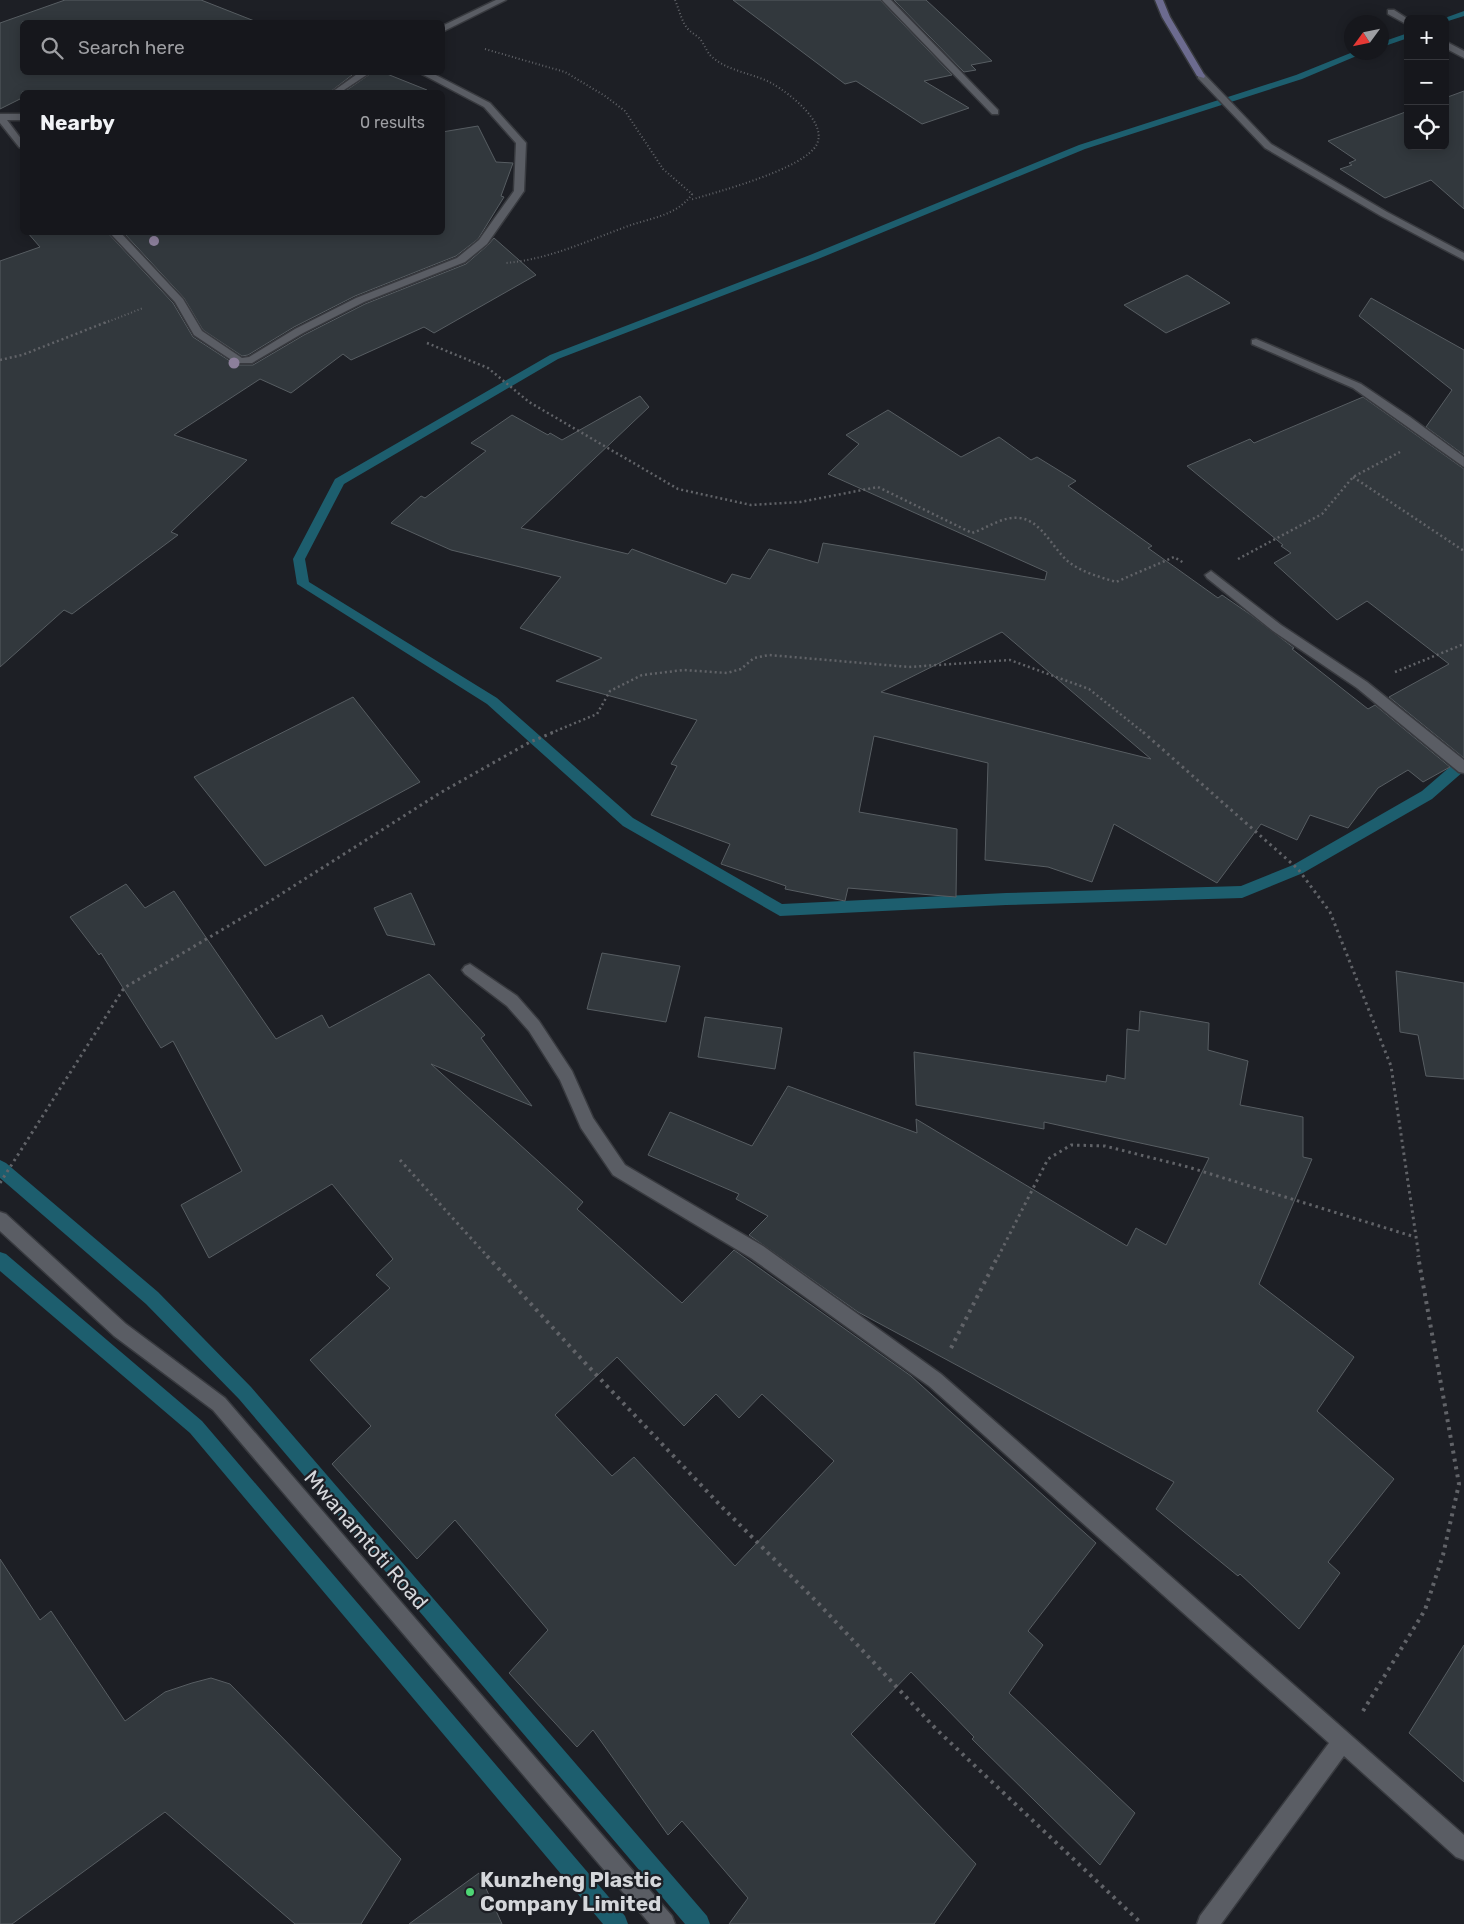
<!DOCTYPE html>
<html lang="en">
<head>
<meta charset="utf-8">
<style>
  body { margin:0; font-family:Rubik,sans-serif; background:#1f2025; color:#f1f3f6 }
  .controls { position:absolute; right:15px; top:15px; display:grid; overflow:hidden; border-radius:8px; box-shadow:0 2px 12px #0003 }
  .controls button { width:45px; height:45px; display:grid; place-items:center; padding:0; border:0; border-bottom:1px solid #35363b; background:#16171c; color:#f1f3f6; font:25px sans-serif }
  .compass { position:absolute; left:1344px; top:15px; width:45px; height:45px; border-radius:50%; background:#16171c; box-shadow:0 2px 12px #0003; rotate:237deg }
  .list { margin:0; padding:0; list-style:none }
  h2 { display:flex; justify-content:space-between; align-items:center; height:65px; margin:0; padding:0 20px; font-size:21px }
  h2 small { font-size:16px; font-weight:400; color:#9e9fa3 }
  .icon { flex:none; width:28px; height:28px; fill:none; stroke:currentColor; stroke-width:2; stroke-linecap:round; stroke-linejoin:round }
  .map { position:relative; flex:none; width:1464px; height:1924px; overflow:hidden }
  .search { position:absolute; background:#16171c; box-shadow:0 2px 12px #0003; left:20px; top:20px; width:425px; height:55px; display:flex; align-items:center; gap:12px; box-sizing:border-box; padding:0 18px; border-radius:8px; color:#9e9fa3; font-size:19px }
  .panel { position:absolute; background:#16171c; box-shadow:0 2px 12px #0003; left:20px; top:90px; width:425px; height:145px; border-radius:8px }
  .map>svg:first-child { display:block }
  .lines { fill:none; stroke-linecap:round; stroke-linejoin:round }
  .stream { fill:#1d5e6e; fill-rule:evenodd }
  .building { fill:#32383d; stroke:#575d62; fill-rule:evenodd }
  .street-casing { stroke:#383a3f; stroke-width:3 }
  .secondary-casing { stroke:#383a3f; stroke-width:3 }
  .path-far3 { stroke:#616368; stroke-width:2; stroke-dasharray:1 2.5; stroke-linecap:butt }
  .path-far2 { stroke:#616368; stroke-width:2.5; stroke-dasharray:2 3; stroke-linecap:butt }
  .path-far1 { stroke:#616368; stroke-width:3; stroke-dasharray:2.5 4; stroke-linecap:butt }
  .path { stroke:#616368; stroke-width:4; stroke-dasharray:3 5; stroke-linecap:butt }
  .street { fill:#5a5d64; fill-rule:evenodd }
  .secondary { fill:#6c6b8f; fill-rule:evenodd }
  .tree { fill:#8c7f9b }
  .poi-dot { fill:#4ed675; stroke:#1d1f25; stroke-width:2 }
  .labels { text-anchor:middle; stroke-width:4.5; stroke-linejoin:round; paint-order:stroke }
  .near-street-label { font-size:21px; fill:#d5d7db; stroke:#1d1f25 }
  .near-poi-label { font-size:21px; font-weight:bold; fill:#d5d7db; stroke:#1d1f25; text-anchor:start }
</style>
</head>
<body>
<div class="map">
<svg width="1464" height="1924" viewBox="0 0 1464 1924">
  <rect width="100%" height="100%" fill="#1d1f25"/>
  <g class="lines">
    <path class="stream" d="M1464,11V16L1445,22V19H1442Z
      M1408,33V38L1382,47V42Z
      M1353,52H1366L1302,79L1085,149L818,259L558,359L344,484L305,559L309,582L497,698L633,818L782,904L1006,893L1241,886L1293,865L1422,791L1459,759L1464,758V771L1432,799L1303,873L1242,898L1006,905L780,916L623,826L487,704L297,584L293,559L335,479L550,355L810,255L1079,145L1296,75Z
      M0,1160L6,1163L158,1292L251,1387L707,1916L710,1924H685L239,1399L146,1304L0,1178Z
      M0,1252L6,1254L202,1421L625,1916L628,1924H603L190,1433L0,1271Z"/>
  </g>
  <path class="building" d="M65,0H201L257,22H22V72H356L330,92H22V98L0,109V23Z
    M733,0H880L952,75L924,81L969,108L922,124L856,81L845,84Z
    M894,0H926L992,61L971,65L976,70L964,72Z
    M373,72H382L427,90V92H344Z
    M1464,91V209L1431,180L1385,198L1340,169L1352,165L1349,163L1356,160L1328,141L1408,111V146H1445V98Z
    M478,126L496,162L513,163L501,196L504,197L478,239L456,256L355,296L294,327L248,355L242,356L203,330L184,298L123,232H442V132Z
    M27,232H107L173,303L193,337L236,365H253L304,335L365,304L466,264L488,245L494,238L536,275L434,333L424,327L351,360L343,354L291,393L260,379L174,435L247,460L171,532L178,535L72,614L64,610L0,667V261L40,247Z
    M1187,275L1230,303L1166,333L1124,305Z
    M1371,298L1464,350V455L1426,427L1452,390L1359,316Z
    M640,396L649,407L521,528L628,554L632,549L726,584L732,574L750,579L769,549L818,563L823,543L1045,580L1047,572L828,474L859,444L846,435L888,410L961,457L999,437L1031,460L1037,457L1076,481L1068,486L1152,546L1148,548L1218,598L1222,595L1251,615L1294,648L1292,649L1368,709L1375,705L1450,767L1423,782L1408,770L1378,788L1348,828L1310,815L1297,840L1261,824L1217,883L1114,824L1092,882L1048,867L985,860L988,763L874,736L859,812L957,829L956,897L848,888L845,901L785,889L786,886L721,864L730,844L651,815L677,766L671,764L697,720L556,681L602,658L520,628L561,577L451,550L391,523L421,496L425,498L486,451L471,443L512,415L548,435L550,433L562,440ZM1002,632L1151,759L881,692Z
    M1363,397L1464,469V758L1389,697L1449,664L1367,601L1337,620L1274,563L1291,553L1281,546L1283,545L1187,466L1250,439L1254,443Z
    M353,697L420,782L265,866L194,777Z
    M126,884L145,908L174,891L276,1039L322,1015L329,1028L429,974L485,1035L481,1038L532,1106L431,1064L583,1202L577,1209L682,1303L734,1250L911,1376L1096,1543L1028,1631L1043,1645L1009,1693L1135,1813L1100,1865L972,1739L974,1737L911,1672L851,1734L976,1864L934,1924H729L748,1898L682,1821L668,1835L593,1730L577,1747L509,1673L548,1630L455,1520L417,1559L332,1464L371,1426L310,1360L390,1288L376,1275L393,1259L332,1184L209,1258L181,1205L242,1171L173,1041L161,1048L101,953L99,955L70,917ZM617,1357L684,1426L716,1394L739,1418L762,1394L834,1461L735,1566L634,1457L612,1476L555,1415Z
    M411,893L435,945L387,935L374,908Z
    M602,953L680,966L666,1022L587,1009Z
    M1396,971L1464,983V1079L1426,1076L1418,1035L1400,1032Z
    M1140,1011L1209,1023L1208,1050L1248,1061L1240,1105L1303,1117V1157L1312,1159L1259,1284L1354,1357L1317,1411L1394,1479L1328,1562L1340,1573L1299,1629L1240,1574L1238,1576L1156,1509L1174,1482L858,1312L749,1235L768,1216L736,1199L739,1194L648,1155L670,1112L752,1146L788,1086L917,1133L916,1119L1127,1246L1136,1228L1166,1245L1209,1158L1044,1122V1129L916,1105L914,1052L1106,1082L1107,1075L1125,1079L1127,1029L1139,1031Z
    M705,1017L782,1028L775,1069L698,1057Z
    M0,1559L40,1620L51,1611L125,1721L165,1692L192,1683L211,1678L230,1684L401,1859L361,1924H295L165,1812L12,1924H0Z
    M1464,1645V1782L1409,1733Z
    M479,1873L502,1924H409Z"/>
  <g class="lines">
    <defs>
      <path id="street" d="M496,0H506L442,32V26Z
        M882,0H891L998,110V114H992Z
        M1388,10H1394L1408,19V25L1388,14Z
        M1445,41L1464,51V58L1445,48Z
        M360,72H371L341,92H332Z
        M418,72H430L490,103L526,143L524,191L487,244L465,262L364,302L303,333L252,363H236L194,335L175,302L109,232H120L183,299L202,331L242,358L249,357L295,329L356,298L457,258L479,240L514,191L516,143L484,107Z
        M1198,74H1204L1271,144L1387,212L1464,253V260L1381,216L1265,148L1198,78Z
        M0,114H22V120H7L22,140V148L19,147L0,123Z
        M1256,339L1361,384L1410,417L1464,457V467L1353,388L1252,344V340Z
        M1211,571L1281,625L1367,682L1464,760V773L1459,772L1357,688L1273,631L1207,578L1205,575Z
        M470,964L517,996L539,1021L572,1071L593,1118L625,1165L763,1246L941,1374L1464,1835V1860L1456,1857L1344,1756L1221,1924H1197L1200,1916L1329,1743L929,1386L751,1258L613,1175L581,1128L560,1080L529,1031L507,1006L465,974L462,970L465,966Z
        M0,1212L6,1214L126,1324L225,1398L672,1916L675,1924H650L213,1410L114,1336L0,1231Z"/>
      <path id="secondary" d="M1155,0H1163L1170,17L1205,76L1204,78L1197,76L1162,17Z"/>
    </defs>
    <use href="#street" class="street-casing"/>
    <use href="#secondary" class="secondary-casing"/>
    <path class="path-far3" d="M675,0C679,9 681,20 687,28C691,33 697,35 701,40C705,46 707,52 711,56C728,72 754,73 773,84C790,94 827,122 817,144C805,169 717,192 690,200
      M485,49L565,72L605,96L625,111L663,169L692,194C679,214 653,218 631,225C589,240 551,259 506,263
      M105,323L143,308"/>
    <path class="path-far2" d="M427,343L488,368L529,402L678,489L751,505L800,502L878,487L972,533C987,528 1003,516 1019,518C1042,520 1053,550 1070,563C1084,573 1100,577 1116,582L1174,557L1184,563
      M0,360L22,355L109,321
      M1353,477L1464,551
      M1238,559L1322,514L1353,477L1400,452
      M1395,672L1464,644
      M551,733L597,714L610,691L642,675L684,670L727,673L741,669L754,658L769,655L909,667L1010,660L1089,689L1144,733"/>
    <path class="path-far1" d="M1143,732L1298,869L1330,912L1391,1066L1419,1257
      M400,1160L488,1257
      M0,1183L124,988L267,903L440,793L530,742L554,732
      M998,1257L1048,1159L1071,1145L1105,1146L1188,1167L1415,1237"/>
    <path class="path" d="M487,1256L587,1365L720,1505L819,1604L936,1729L1142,1924
      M951,1348L998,1256
      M1363,1711L1425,1610L1443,1555L1459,1484L1418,1256"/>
    <use href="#street" class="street"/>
    <use href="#secondary" class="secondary"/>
  </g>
  <g class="tree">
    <circle cx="154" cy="241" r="5"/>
    <circle cx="234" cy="363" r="5.5"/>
  </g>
  <circle class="poi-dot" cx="470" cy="1892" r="5"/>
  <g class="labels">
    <g class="near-street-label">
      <text transform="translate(366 1540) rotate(49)" y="7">Mwanamtoti Road</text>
    </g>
    <g class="near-poi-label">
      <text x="480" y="1887">Kunzheng Plastic<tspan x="480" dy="24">Company Limited</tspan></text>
    </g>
  </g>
</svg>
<div class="controls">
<button>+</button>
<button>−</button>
<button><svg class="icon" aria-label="locate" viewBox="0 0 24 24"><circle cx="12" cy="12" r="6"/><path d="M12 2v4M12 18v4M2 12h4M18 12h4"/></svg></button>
</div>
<svg class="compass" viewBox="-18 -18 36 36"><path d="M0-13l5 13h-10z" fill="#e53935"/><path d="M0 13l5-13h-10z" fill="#9e9fa3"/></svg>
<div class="search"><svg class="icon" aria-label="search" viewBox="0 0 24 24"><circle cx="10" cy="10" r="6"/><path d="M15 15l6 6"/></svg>Search here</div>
<section class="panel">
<h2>Nearby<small>0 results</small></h2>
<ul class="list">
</ul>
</section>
</div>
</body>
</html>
